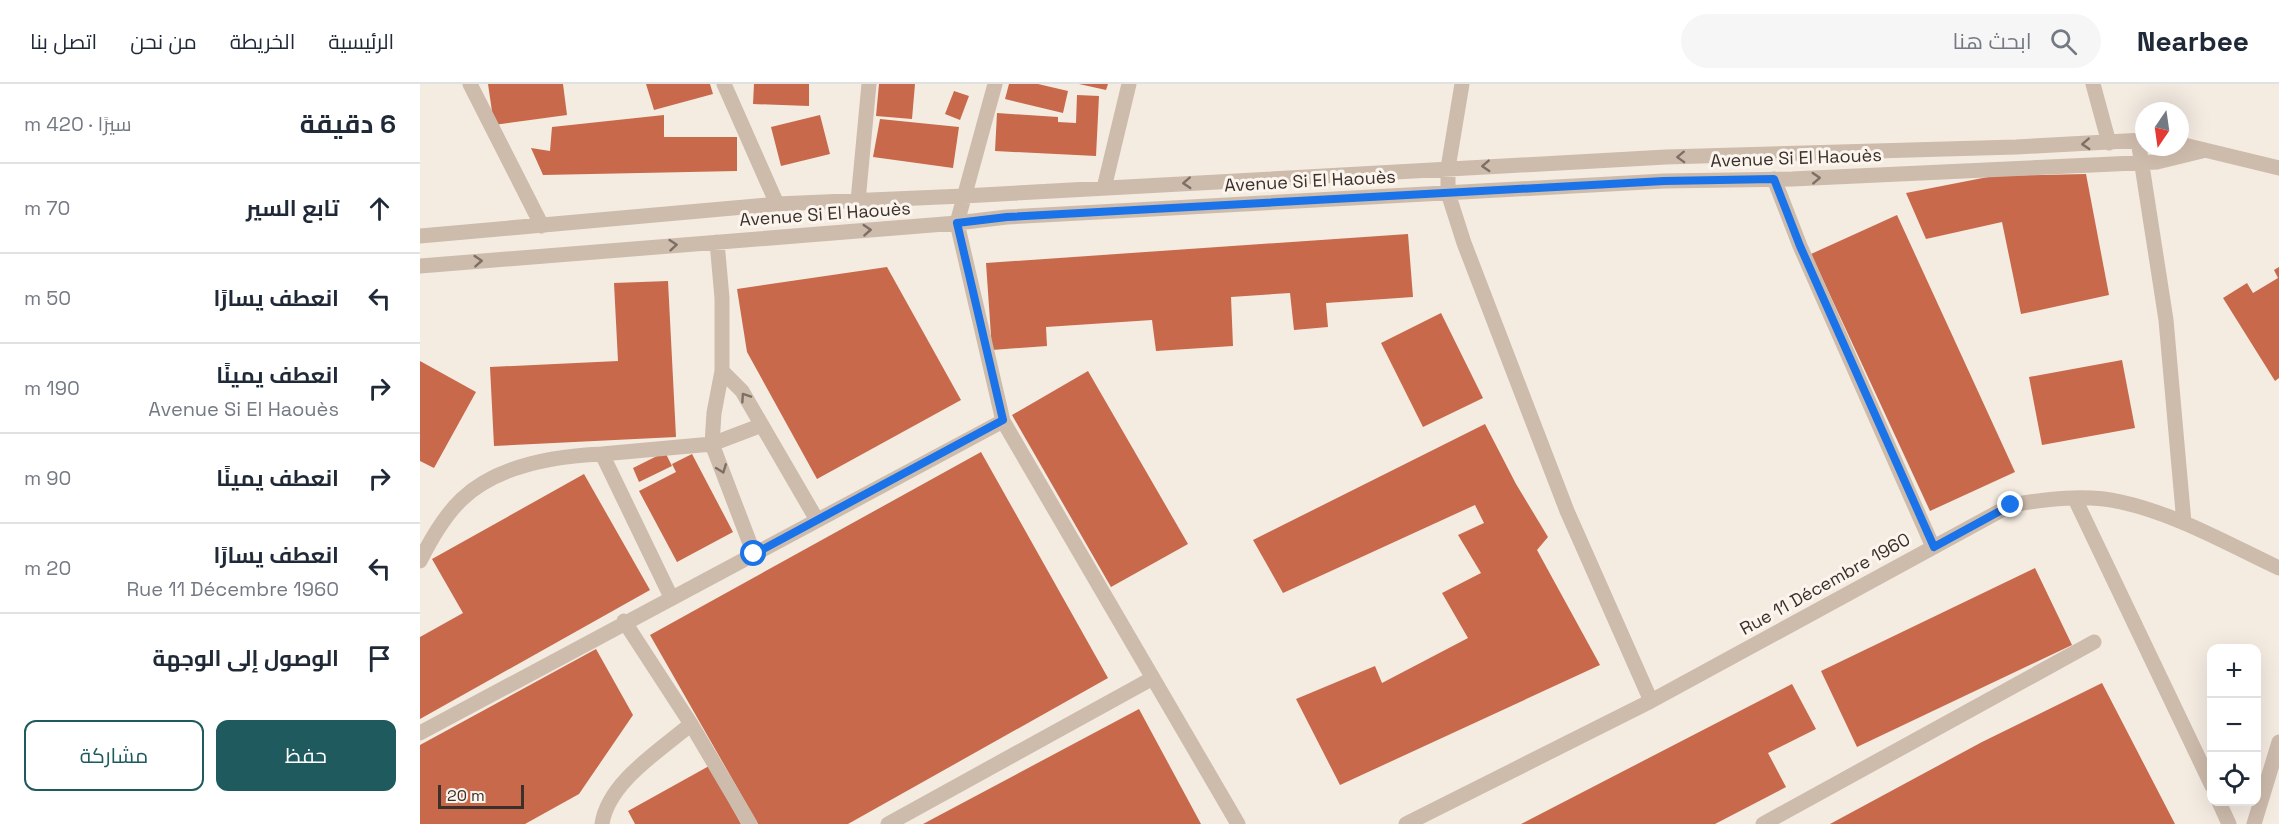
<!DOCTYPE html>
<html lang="ar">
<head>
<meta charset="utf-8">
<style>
  body { margin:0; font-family:"Space Grotesk",Cairo,sans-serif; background:#f6f6f7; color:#1f2937; direction:rtl }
  .controls { position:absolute; right:18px; bottom:18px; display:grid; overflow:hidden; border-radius:12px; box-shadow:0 6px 24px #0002 }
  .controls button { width:54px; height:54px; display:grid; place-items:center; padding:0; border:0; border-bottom:2px solid #e0e1e3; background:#fff; color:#1f2937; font:30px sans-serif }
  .compass { position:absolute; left:1715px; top:18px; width:54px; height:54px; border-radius:50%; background:#fff; box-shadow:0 6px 24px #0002; rotate:193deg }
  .scale { position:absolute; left:18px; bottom:15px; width:86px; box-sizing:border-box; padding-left:6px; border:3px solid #3b302b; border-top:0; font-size:16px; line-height:21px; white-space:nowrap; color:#3b302b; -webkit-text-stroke:4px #fbf5ee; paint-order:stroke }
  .stop { position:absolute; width:18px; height:18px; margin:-14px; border:4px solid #1a73e8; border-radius:50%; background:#fff }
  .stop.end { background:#1a73e8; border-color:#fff; box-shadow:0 2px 6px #0008 }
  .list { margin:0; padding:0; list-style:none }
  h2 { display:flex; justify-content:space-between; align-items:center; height:78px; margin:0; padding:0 24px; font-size:26px }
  h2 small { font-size:20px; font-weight:400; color:#747a83 }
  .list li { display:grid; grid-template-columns:39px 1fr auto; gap:18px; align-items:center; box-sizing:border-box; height:90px; padding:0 24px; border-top:2px solid #e0e1e3 }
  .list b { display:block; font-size:22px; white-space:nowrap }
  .list p { margin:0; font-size:20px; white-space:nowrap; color:#747a83 }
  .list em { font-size:20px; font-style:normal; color:#747a83 }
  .actions { display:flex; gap:12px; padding:18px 24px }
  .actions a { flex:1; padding:14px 0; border:2px solid #1f5a5e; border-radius:12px; text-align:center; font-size:21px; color:#1f5a5e }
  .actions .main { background:#1f5a5e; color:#fff }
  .icon { flex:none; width:33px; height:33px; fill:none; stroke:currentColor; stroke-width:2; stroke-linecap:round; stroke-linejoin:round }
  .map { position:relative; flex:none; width:1859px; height:740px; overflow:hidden; direction:ltr }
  header { display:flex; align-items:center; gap:36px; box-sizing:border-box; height:84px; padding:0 30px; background:#fff; border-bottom:2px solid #e0e1e3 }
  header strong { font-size:28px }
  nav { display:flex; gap:33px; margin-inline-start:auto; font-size:21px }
  .search { width:420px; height:54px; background:#f6f6f7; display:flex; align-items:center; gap:15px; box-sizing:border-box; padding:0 21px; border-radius:33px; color:#747a83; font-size:22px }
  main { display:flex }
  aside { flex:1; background:#fff }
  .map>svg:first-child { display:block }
  .building { fill:#c8694b }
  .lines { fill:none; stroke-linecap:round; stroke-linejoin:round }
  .minor { stroke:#cdbbac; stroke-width:15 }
  .oneway { stroke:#7d6f65 }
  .route { stroke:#1a73e8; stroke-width:8 }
  .labels { text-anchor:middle; stroke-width:6; stroke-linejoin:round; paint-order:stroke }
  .street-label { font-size:18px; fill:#3b302b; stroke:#fbf5ee }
</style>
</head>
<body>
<header>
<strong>Nearbee</strong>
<div class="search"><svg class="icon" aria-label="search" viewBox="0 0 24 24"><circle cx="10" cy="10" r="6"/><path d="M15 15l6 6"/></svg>ابحث هنا</div>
<nav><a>الرئيسية</a><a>الخريطة</a><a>من نحن</a><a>اتصل بنا</a></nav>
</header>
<main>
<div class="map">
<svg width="1859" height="740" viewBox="0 0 1859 740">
  <rect width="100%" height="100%" fill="#f4ebe1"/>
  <path class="building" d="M68,0H143L147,31L74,41Z
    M226,0H290L293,10L234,26Z
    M334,0H389V22L333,20Z
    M459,0H495L492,35L456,32Z
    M589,0H618L648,7L643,29L585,15Z
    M659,0H688L686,6Z
    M534,7L549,12L540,36L525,30Z
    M657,11L679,12L676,72L575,67L577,29L638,33V38L656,39Z
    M244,31V53H317V87L123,91L111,64L130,67L132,43Z
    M400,31L410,70L361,82L351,43Z
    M460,35L539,43L533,84L453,73Z
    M1666,90L1689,211L1601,230L1582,138L1506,155L1486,109L1573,92Z
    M1477,131L1595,388L1510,427L1391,170Z
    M988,150L993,213L906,219L908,243L874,246L870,209L811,213L813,262L736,267L732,236L626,243L627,262L572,266L566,179Z
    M467,183L541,316L397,395L327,268L317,205Z
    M1859,183V294L1855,297L1803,214L1827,199L1833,209L1858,194L1854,186Z
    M248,197L256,353L74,362L70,283L198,277L194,199Z
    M1021,229L1063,314L1003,343L961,259Z
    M1702,276L1715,344L1622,361L1609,293Z
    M0,277L56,308L14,384L0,377Z
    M668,287L768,460L691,503L592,331Z
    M1065,340L1096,400L1128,453L1117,466L1180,581L920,701L876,615L955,582L962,599L1048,554L1022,509L1061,489L1038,451L1064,439L1055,421L863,509L833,456Z
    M245,368L252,382L219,398L213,384Z
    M561,368L688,594L428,740H338L230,551Z
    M272,370L313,448L257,478L219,407L256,388L252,380Z
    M164,390L230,506L0,635V553L43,529L12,475Z
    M1615,484L1652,561L1437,663L1401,587Z
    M176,565L213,631L159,710L105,740H0V661Z
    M1682,599L1755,740H1410L1562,658Z
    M1372,600L1396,645L1348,669L1366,703L1295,740H1101Z
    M719,625L781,740H503Z
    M289,682L321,740H215L208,727Z"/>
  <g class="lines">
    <path class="minor" d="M50,0L122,142
      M304,0L357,120
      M575,0L537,139L583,337L818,740
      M1042,0L1028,84V109L1044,159L1147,427L1231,617
      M1673,0L1689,59
      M1718,56L1746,236L1764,439
      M1760,60L1859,84
      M1354,95L1380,162L1513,463
      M684,104L709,0
      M438,117L449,0
      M0,152L357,120L544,112L1246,73L1596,63L1724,56
      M297,158L302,214V287L294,329L292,360L334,470
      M0,182L537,139L587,133L1244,97L1372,95L1737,78L1782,67
      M302,287L322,307L397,436
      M182,370L292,360L342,341
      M1655,415L1792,702
      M0,477C11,455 24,432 42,415C77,382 135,372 182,370L251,513
      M204,537L271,640L330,740
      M0,649L583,337
      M1799,718L1809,740
      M182,740C188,698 241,666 271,640
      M468,740L733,594
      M986,740L1231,617L1591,421C1626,415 1666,410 1701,418C1756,430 1808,460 1859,484
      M1343,740L1674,558
      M1834,740L1859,658"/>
  </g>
  <defs><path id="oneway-chevron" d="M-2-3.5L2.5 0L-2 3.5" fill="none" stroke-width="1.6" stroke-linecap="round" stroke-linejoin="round" transform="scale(1.5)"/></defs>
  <g class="oneway">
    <use href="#oneway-chevron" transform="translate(1666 60) rotate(177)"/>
    <use href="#oneway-chevron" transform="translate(1261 73) rotate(178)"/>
    <use href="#oneway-chevron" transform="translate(1066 82) rotate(177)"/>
    <use href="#oneway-chevron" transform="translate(1396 94) rotate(-3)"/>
    <use href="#oneway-chevron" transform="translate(767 99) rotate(177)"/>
    <use href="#oneway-chevron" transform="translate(447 146) rotate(-4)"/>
    <use href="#oneway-chevron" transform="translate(253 161) rotate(-5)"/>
    <use href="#oneway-chevron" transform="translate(58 177) rotate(-4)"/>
    <use href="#oneway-chevron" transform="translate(325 313) rotate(-124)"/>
    <use href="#oneway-chevron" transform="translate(302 385) rotate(69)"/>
  </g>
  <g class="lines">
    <path class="route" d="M334,470L583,336L537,139L587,133L1244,97L1354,95L1380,162L1514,463L1591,421"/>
  </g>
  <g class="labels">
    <g class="street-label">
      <text transform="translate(1376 74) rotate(-2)" y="6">Avenue Si El Haouès</text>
      <text transform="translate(890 97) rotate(-3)" y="6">Avenue Si El Haouès</text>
      <text transform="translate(405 130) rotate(-4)" y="6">Avenue Si El Haouès</text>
      <text transform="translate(1405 500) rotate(-29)" y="6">Rue 11 Décembre 1960</text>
    </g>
  </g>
</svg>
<div class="controls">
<button>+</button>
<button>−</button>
<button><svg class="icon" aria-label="locate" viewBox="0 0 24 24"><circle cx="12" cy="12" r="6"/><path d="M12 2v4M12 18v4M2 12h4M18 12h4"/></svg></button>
</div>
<svg class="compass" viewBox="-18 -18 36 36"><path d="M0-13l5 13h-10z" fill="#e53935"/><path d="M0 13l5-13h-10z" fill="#747a83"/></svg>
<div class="scale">20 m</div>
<div class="stop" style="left:334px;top:470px"></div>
<div class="stop end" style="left:1591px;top:421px"></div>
</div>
<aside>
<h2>6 دقيقة<small>سيرًا · 420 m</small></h2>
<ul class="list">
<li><svg class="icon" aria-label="ahead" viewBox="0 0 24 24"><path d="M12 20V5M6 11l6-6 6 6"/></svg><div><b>تابع السير</b></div><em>70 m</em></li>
<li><svg class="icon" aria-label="left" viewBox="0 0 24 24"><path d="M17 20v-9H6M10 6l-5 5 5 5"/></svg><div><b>انعطف يسارًا</b></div><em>50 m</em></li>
<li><svg class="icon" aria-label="right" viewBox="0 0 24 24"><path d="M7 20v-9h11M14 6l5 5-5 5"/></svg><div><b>انعطف يمينًا</b><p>Avenue Si El Haouès</p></div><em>190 m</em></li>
<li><svg class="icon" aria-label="right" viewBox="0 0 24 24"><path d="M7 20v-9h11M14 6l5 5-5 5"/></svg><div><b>انعطف يمينًا</b></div><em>90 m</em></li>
<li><svg class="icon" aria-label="left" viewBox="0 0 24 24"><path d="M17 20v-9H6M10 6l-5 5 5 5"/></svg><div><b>انعطف يسارًا</b><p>Rue 11 Décembre 1960</p></div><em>20 m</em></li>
<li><svg class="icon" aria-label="arrive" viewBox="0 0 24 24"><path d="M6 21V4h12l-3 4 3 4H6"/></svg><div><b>الوصول إلى الوجهة</b></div></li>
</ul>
<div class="actions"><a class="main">حفظ</a><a>مشاركة</a></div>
</aside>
</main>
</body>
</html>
